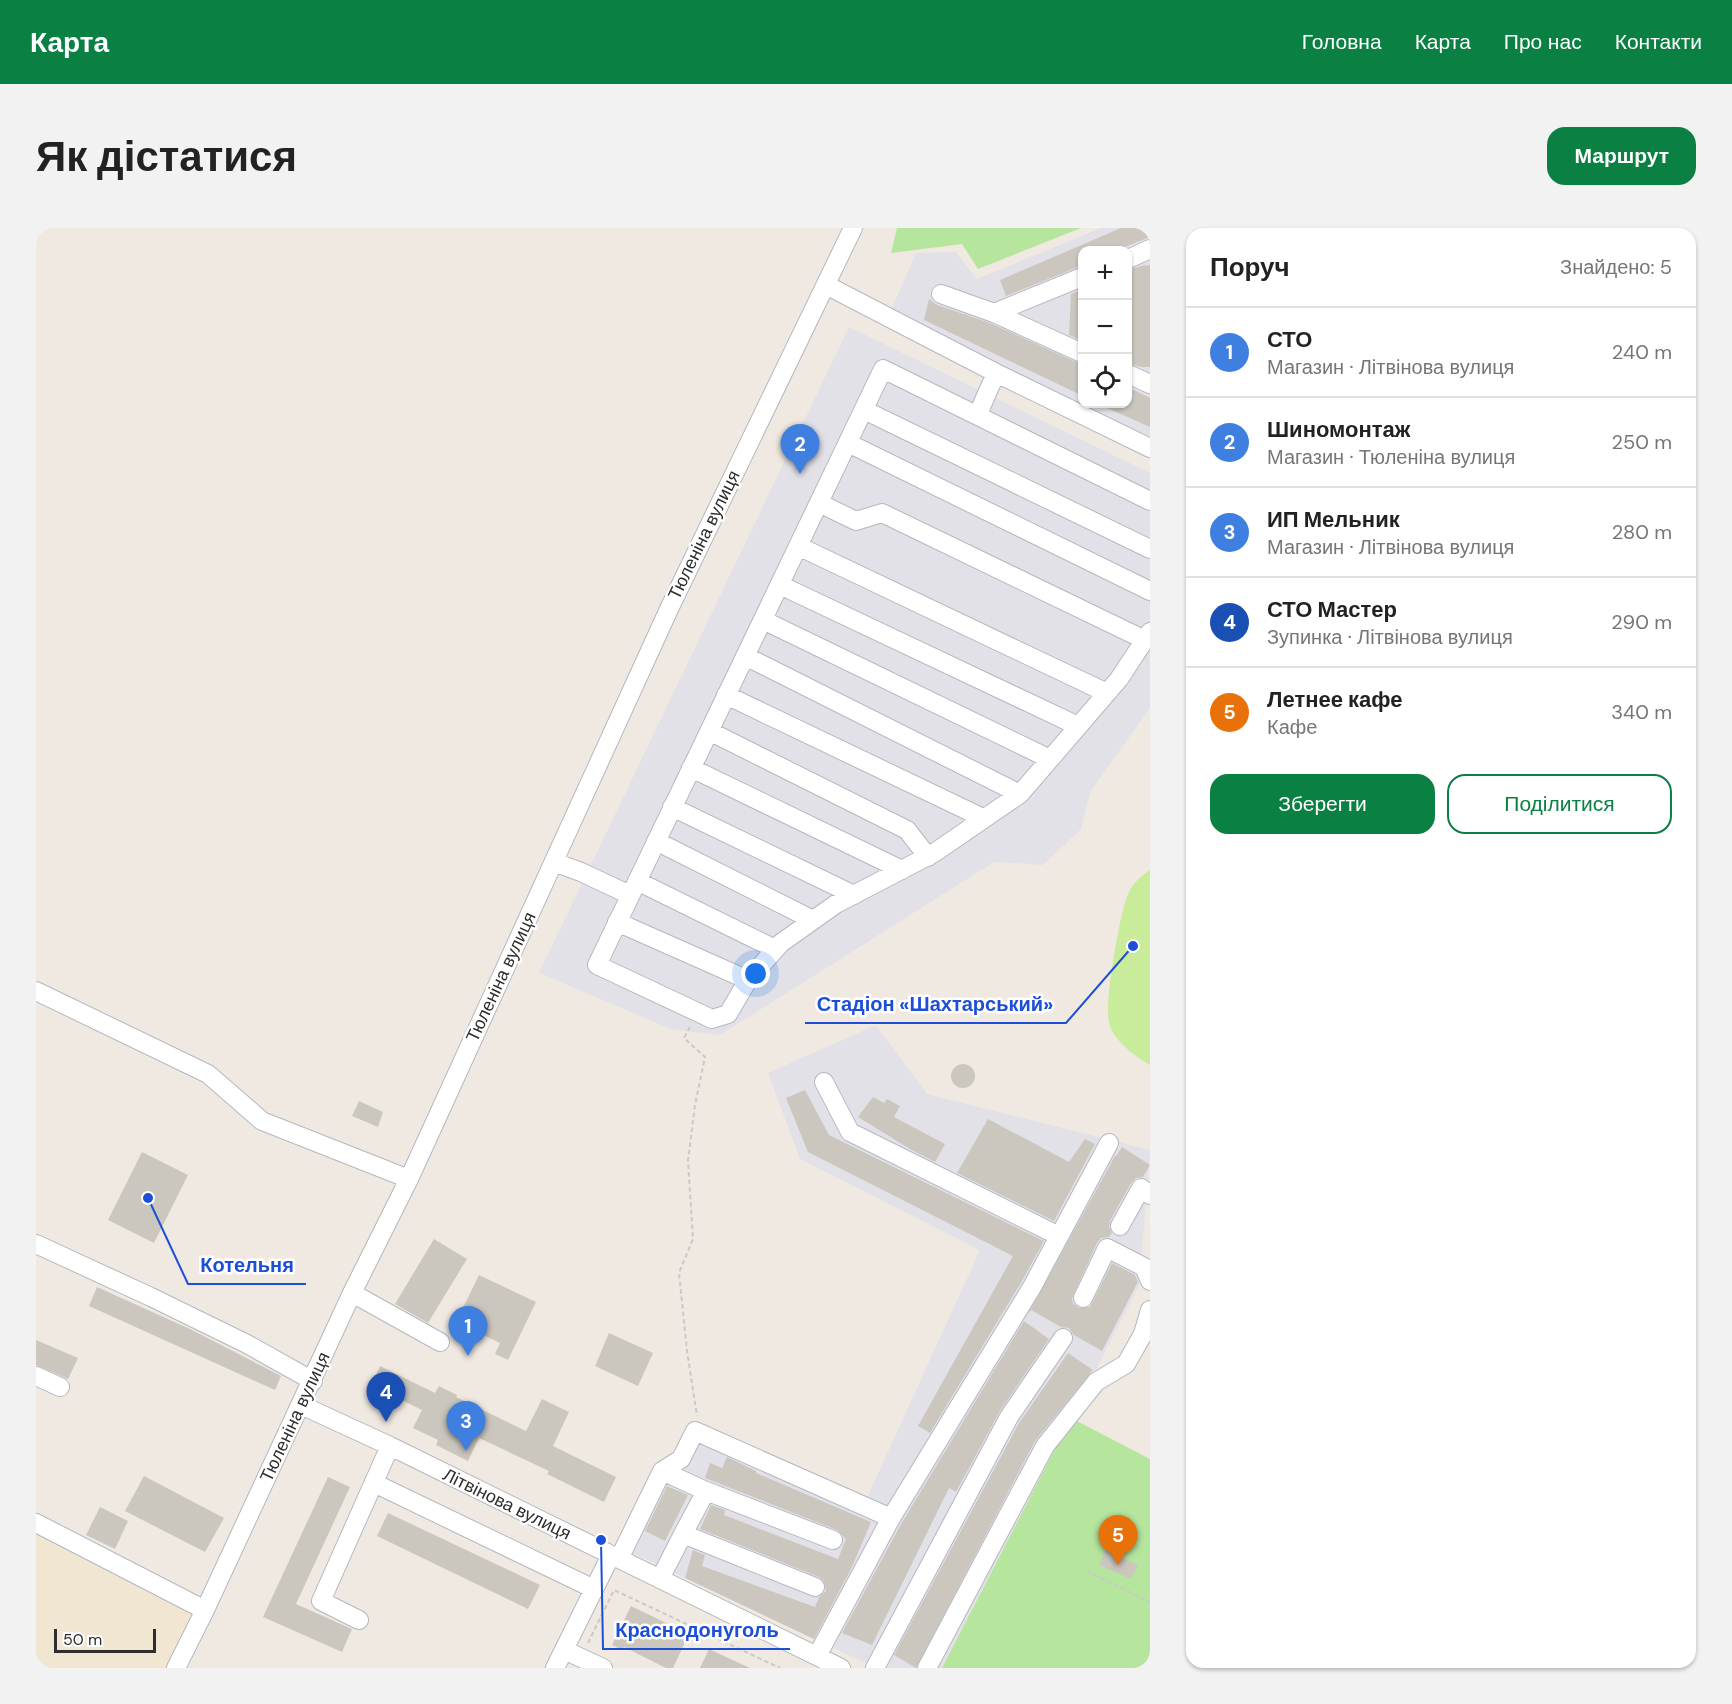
<!DOCTYPE html>
<html lang="uk">
<head>
<meta charset="utf-8">
<style>
  body { margin:0; font-family:"DM Sans",sans-serif; background:#f2f2f2; color:#222 }
  .controls { position:absolute; right:18px; top:18px; display:grid; overflow:hidden; border-radius:12px; box-shadow:0 2px 4px #0004 }
  .controls button { width:54px; height:54px; display:grid; place-items:center; padding:0; border:0; border-bottom:2px solid #e0e0e0; background:#fff; color:#222; font:30px sans-serif }
  .scale { position:absolute; left:18px; bottom:15px; width:102px; box-sizing:border-box; padding-left:6px; border:3px solid #2e2e2e; border-top:0; font-size:16px; line-height:21px; white-space:nowrap; color:#2e2e2e; -webkit-text-stroke:4px #fff; paint-order:stroke }
  .you { position:absolute; left:720px; top:746px; width:21px; height:21px; margin:-15px; border:4px solid #fff; border-radius:50%; background:#1a73e8; box-shadow:0 0 0 9px #1a73e833 }
  .badge { display:grid; place-items:center; width:39px; height:39px; border-radius:50%; background:#0b8043; color:#fff; font-size:20px; font-weight:700 }
  .pin { position:absolute; translate:-50% -50px; filter:drop-shadow(0 2px 3px #0008) }
  .pin::after { content:''; position:absolute; top:32px; width:21px; height:18px; background:inherit; clip-path:polygon(0 0,100% 0,50% 100%) }
  .list { margin:0; padding:0; list-style:none }
  h2 { display:flex; justify-content:space-between; align-items:center; height:78px; margin:0; padding:0 24px; font-size:26px }
  h2 small { font-size:20px; font-weight:400; color:#767676 }
  .list li { display:grid; grid-template-columns:39px 1fr auto; gap:18px; align-items:center; box-sizing:border-box; height:90px; padding:0 24px; border-top:2px solid #e0e0e0 }
  .list b { display:block; font-size:22px; white-space:nowrap }
  .list p { margin:0; font-size:20px; white-space:nowrap; color:#767676 }
  .list em { font-size:20px; font-style:normal; color:#767676 }
  .actions { display:flex; gap:12px; padding:18px 24px }
  .actions a { flex:1; padding:14px 0; border:2px solid #0b8043; border-radius:18px; text-align:center; font-size:21px; color:#0b8043 }
  .actions .main { background:#0b8043; color:#fff }
  .icon { flex:none; width:33px; height:33px; fill:none; stroke:currentColor; stroke-width:2; stroke-linecap:round; stroke-linejoin:round }
  .map { position:relative; flex:none; width:1114px; height:1440px; overflow:hidden; border-radius:18px }
  header { display:flex; align-items:center; gap:36px; box-sizing:border-box; height:84px; padding:0 30px; background:#0b8043; color:#fff }
  header strong { font-size:28px }
  nav { display:flex; gap:33px; margin-inline-start:auto; font-size:21px }
  .intro { display:flex; align-items:center; justify-content:space-between; box-sizing:border-box; height:144px; padding:0 36px }
  h1 { margin:0; font-size:42px }
  .button { padding:15px 27px; border-radius:18px; background:#0b8043; color:#fff; font-size:21px; font-weight:700 }
  main { display:flex; gap:36px; padding:0 36px }
  aside { flex:1; background:#fff; border-radius:18px; box-shadow:0 2px 4px #0004 }
  .map>svg:first-child { display:block }
  .industrial { fill:#e3e1e8; fill-rule:evenodd }
  .education { fill:#f0e6d1 }
  .green { fill:#b6e59e }
  .pitch { fill:#c9ec9a }
  .building { fill:#cbc7bf }
  .lines { fill:none; stroke-linecap:round; stroke-linejoin:round }
  .minor-casing { stroke:#b4b7c1; stroke-width:20 }
  .path { stroke:#c9c9c9; stroke-width:2; stroke-dasharray:4.5 3; stroke-linecap:butt }
  .minor { stroke:#fff; stroke-width:18 }
  .labels { text-anchor:middle; stroke-width:5; stroke-linejoin:round; paint-order:stroke }
  .street-label { font-size:18px; fill:#2e2e2e; stroke:#fff }
  .leader { fill:none; stroke:#1d4ed8; stroke-width:2 }
  .callout-dot { fill:#1d4ed8; stroke:#fff; stroke-width:2 }
  .callout-label { font-size:20px; text-anchor:middle; font-weight:bold; fill:#1d4ed8; stroke:#fff; stroke-width:5; stroke-linejoin:round; paint-order:stroke }
</style>
</head>
<body>
<header>
<strong>Карта</strong>
<nav><a>Головна</a><a>Карта</a><a>Про нас</a><a>Контакти</a></nav>
</header>
<div class="intro"><h1>Як дістатися</h1><a class="button">Маршрут</a></div>
<main>
<div class="map">
<svg width="1114" height="1440" viewBox="0 0 1114 1440">
  <rect width="100%" height="100%" fill="#efe9e1"/>
  <path class="industrial" d="M1065,0H1114V213L853,87L880,25L920,24L941,51ZM1046,22H1092V176H1046Z
    M813,99L1114,245V480L1054,564L1045,601L1007,637L958,634L684,807L635,801L503,745Z
    M840,797L891,866L1114,922L1103,1058L906,1440H840L590,1322L655,1193L829,1274L944,1022L764,931L732,845Z"/>
  <path class="education" d="M0,1307L158,1386L131,1440H0Z"/>
  <path class="green" d="M861,0H1045L942,41L926,16L855,25Z
    M1035,1190L1114,1231V1440H906Z"/>
  <path class="pitch" d="M1114,642V837C1099,828 1077,813 1073,794C1068,776 1084,684 1092,666C1097,655 1105,648 1114,642Z"/>
  <path class="building" d="M1085,0H1114V9L1081,22H1047V37L970,68L964,52Z
    M1114,37V139H1104L1092,135V42L1105,38Z
    M1047,61V113L1033,107L1035,66Z
    M893,71L901,77L954,95L1047,137V168L888,92Z
    M1092,159L1114,170V199L1062,176H1092Z
    M915 848a12 12 0 1 1 24 0a12 12 0 1 1-24 0Z
    M769,862L793,907L1008,1013L986,1053L894,1205L882,1198L977,1028L772,924L750,870Z
    M837,869L848,875L851,871L864,878L858,889L909,916L899,934L874,921L822,889Z
    M323,873L347,884L342,899L316,888Z
    M952,891L1033,934L1049,911L1059,916L1018,993L921,945Z
    M1086,919L1114,937L1107,949L1100,950L1095,955L1074,993L1073,999L1076,1005L1073,1009L1065,1010L1061,1015L1036,1070L1037,1076L1043,1080L1054,1079L1076,1035L1099,1047L1102,1054L1066,1123L1038,1107L1033,1100L1025,1099L995,1082L992,1086L1079,928H1080Z
    M106,924L152,947L118,1015L72,992Z
    M398,1011L431,1031L392,1095L359,1076Z
    M443,1047L500,1074L472,1132L459,1126L464,1115L420,1094Z
    M61,1059L156,1102L245,1148L239,1162L53,1078Z
    M988,1093L1013,1111L964,1183L920,1264L913,1260L836,1417L806,1405L865,1296Z
    M573,1105L617,1125L602,1158L559,1138Z
    M0,1112L42,1130L32,1151L0,1137Z
    M1032,1125L1057,1142L999,1213L880,1440L858,1427L983,1195Z
    M344,1138L399,1165L403,1158L421,1167L420,1169L490,1203L506,1171L533,1184L517,1218L580,1249L568,1274L511,1246L513,1243L443,1210L432,1233L400,1217L402,1212L377,1200L386,1182L335,1157Z
    M691,1229L720,1243V1245L835,1294L816,1339L778,1411L649,1350L657,1322L669,1327L666,1338L779,1379L783,1369L790,1363L788,1353L783,1349L664,1301L675,1277L689,1282L688,1287L802,1331L810,1311L801,1302L669,1250L674,1235L686,1240Z
    M108,1248L188,1290L169,1324L89,1283Z
    M292,1249L314,1259L260,1376L316,1401L306,1424L227,1389Z
    M631,1258L652,1267L629,1313L609,1303Z
    M64,1279L92,1293L79,1321L50,1307Z
    M352,1285L504,1357L492,1381L341,1308Z
    M1069,1322L1102,1337L1095,1351L1063,1337Z
    M595,1378L653,1406L637,1440H630L588,1419L586,1422L576,1417Z
    M673,1421L714,1440H664Z"/>
  <g class="lines">
    <defs>
      <path id="minor" d="M1092,31L1114,21
        M1046,49L958,85L1046,125
        M790,57L960,145L1114,220
        M905,66L958,85
        M1092,146L1114,156
        M828,182L1114,321
        M942,186L960,145
        M812,215L1114,363
        M1114,273L847,141L561,737L676,791L692,786L712,752L745,715L800,676L898,625L984,566L1083,451L1114,404
        M783,275L820,293L846,285L1109,412
        M762,318L1071,465
        M744,357L1042,498
        M727,392L1014,531
        M709,428L984,566
        M690,467L947,590
        M673,503L871,602L892,629
        M655,540L866,642
        M636,579L818,667
        M620,613L777,692
        M518,634L545,644L594,667
        M601,653L739,721
        M581,694L712,752
        M0,763L172,846L226,893L373,951
        M788,854L814,904L1023,1008
        M1084,998L1105,960L1114,967
        M0,1016L115,1069L211,1116L277,1153
        M316,1065L404,1114
        M1047,1070L1071,1020L1108,1039L1114,1053
        M0,1148L24,1159
        M265,1177L354,1218L805,1440
        M626,1243L670,1263
        M338,1255L558,1361
        M0,1295L169,1382
        M647,1306L670,1263L797,1312
        M583,1331L626,1243L645,1231L659,1203L855,1290
        M624,1351L647,1306L779,1359
        M323,1392L285,1373L354,1218
        M528,1422L567,1440
        M781,1428L855,1290L996,1059L1073,915
        M140,1440L169,1382L316,1065L373,951L633,381L817,0
        M519,1440L575,1327
        M839,1440L973,1189L1027,1110
        M891,1440L1009,1218L1060,1154L1090,1136L1107,1106L1114,1082"/>
    </defs>
    <use href="#minor" class="minor-casing"/>
    <path class="path" d="M654,799L648,810L669,829L659,877L652,933L657,1011L643,1045L651,1123L661,1188
      M1051,1343L1114,1374
      M552,1415L578,1362L744,1440"/>
    <use href="#minor" class="minor"/>
  </g>
  <g class="labels">
    <g class="street-label">
      <text transform="translate(668 307) rotate(-64)" y="6">Тюленіна вулиця</text>
      <text transform="translate(465 749) rotate(-65)" y="6">Тюленіна вулиця</text>
      <text transform="translate(259 1189) rotate(-65)" y="6">Тюленіна вулиця</text>
      <text transform="translate(471 1276) rotate(26)" y="6">Літвінова вулиця</text>
    </g>
  </g>
  <path class="leader" d="M1097 718L1030 795H769M112 970L152 1056H270M565 1312L567 1421H754"/>
  <g class="callout-dot">
    <circle cx="1097" cy="718" r="6"/>
    <circle cx="112" cy="970" r="6"/>
    <circle cx="565" cy="1312" r="6"/>
  </g>
  <g class="callout-label">
    <text x="899" y="783">Стадіон «Шахтарський»</text>
    <text x="211" y="1044">Котельня</text>
    <text x="661" y="1409">Краснодонуголь</text>
  </g>
</svg>
<div class="controls">
<button>+</button>
<button>−</button>
<button><svg class="icon" aria-label="locate" viewBox="0 0 24 24"><circle cx="12" cy="12" r="6"/><path d="M12 2v4M12 18v4M2 12h4M18 12h4"/></svg></button>
</div>
<div class="scale">50 m</div>
<div class="you"></div>
<div class="pin badge" style="left:432px;top:1128px;background:#3f7fe0">1</div>
<div class="pin badge" style="left:764px;top:246px;background:#3f7fe0">2</div>
<div class="pin badge" style="left:430px;top:1223px;background:#3f7fe0">3</div>
<div class="pin badge" style="left:350px;top:1194px;background:#1a4fb4">4</div>
<div class="pin badge" style="left:1082px;top:1337px;background:#e8710a">5</div>
</div>
<aside>
<h2>Поруч<small>Знайдено: 5</small></h2>
<ul class="list">
<li><span class="badge" style="background:#3f7fe0">1</span><div><b>СТО</b><p>Магазин · Літвінова вулиця</p></div><em>240 m</em></li>
<li><span class="badge" style="background:#3f7fe0">2</span><div><b>Шиномонтаж</b><p>Магазин · Тюленіна вулиця</p></div><em>250 m</em></li>
<li><span class="badge" style="background:#3f7fe0">3</span><div><b>ИП Мельник</b><p>Магазин · Літвінова вулиця</p></div><em>280 m</em></li>
<li><span class="badge" style="background:#1a4fb4">4</span><div><b>СТО Мастер</b><p>Зупинка · Літвінова вулиця</p></div><em>290 m</em></li>
<li><span class="badge" style="background:#e8710a">5</span><div><b>Летнее кафе</b><p>Кафе</p></div><em>340 m</em></li>
</ul>
<div class="actions"><a class="main">Зберегти</a><a>Поділитися</a></div>
</aside>
</main>
</body>
</html>
